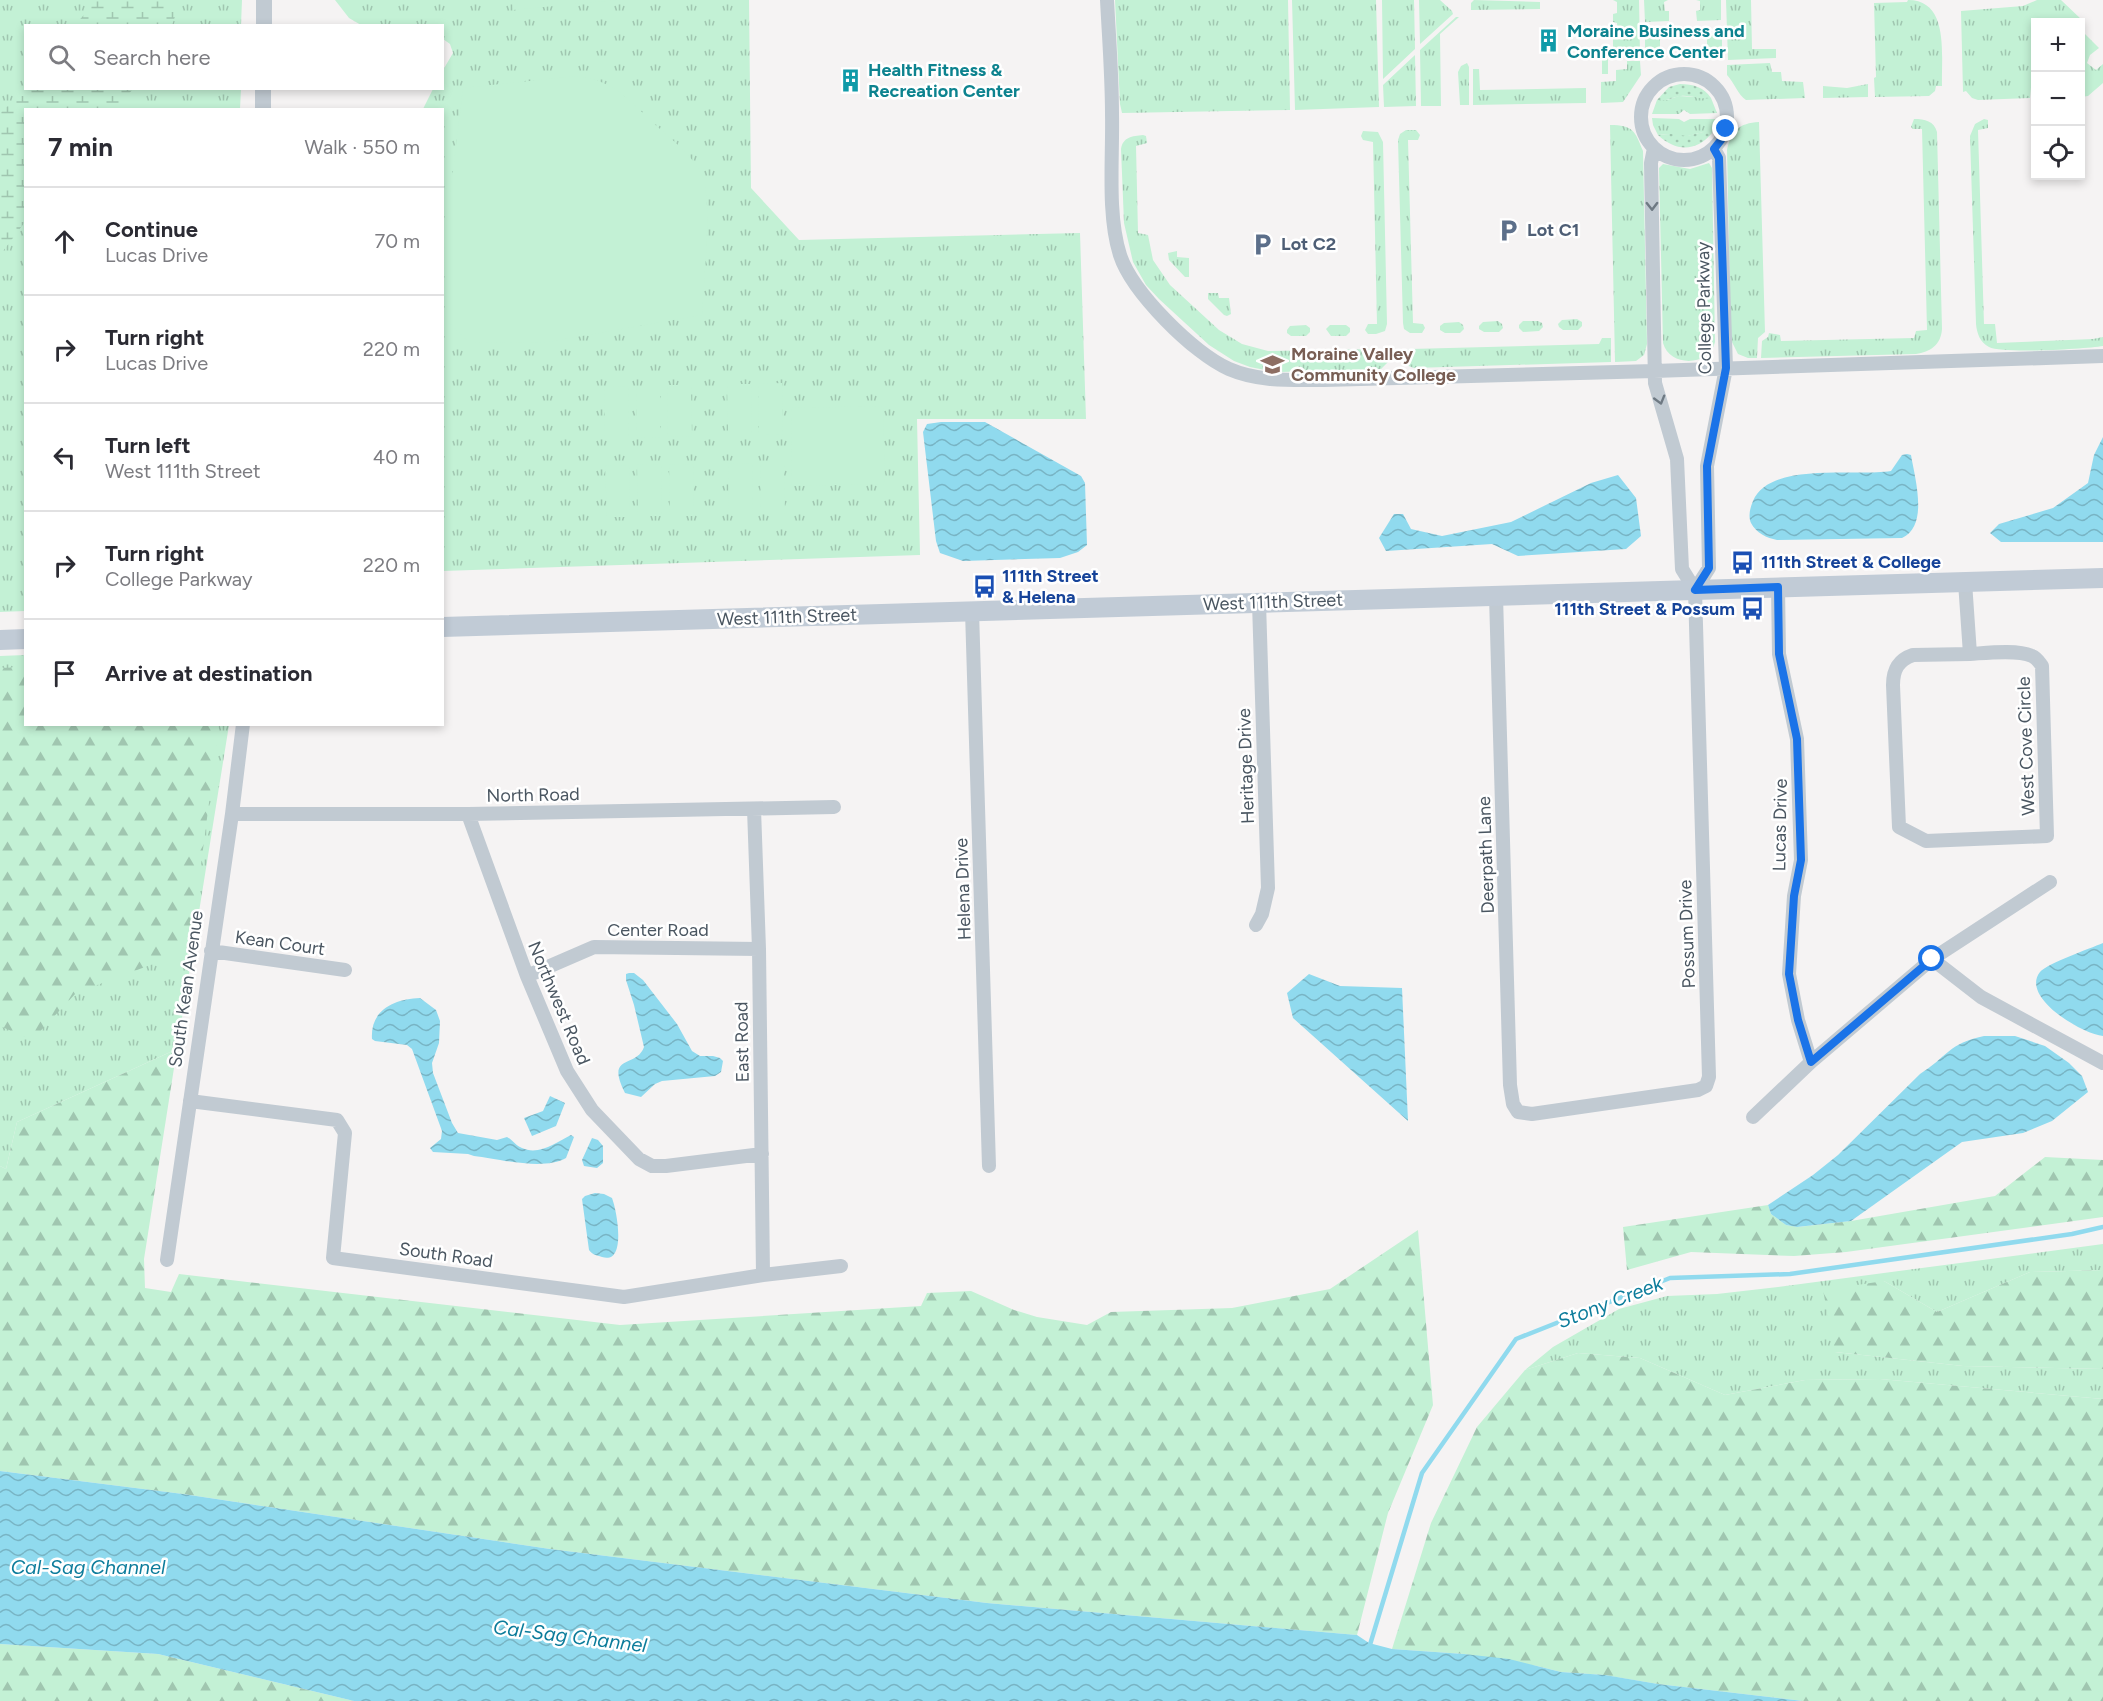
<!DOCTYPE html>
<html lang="en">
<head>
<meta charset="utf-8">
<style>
  body { margin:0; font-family:Figtree,sans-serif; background:#f2f2f3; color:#2b2b33 }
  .controls { position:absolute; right:18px; top:18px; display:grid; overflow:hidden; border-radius:0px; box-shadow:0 3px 9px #0003 }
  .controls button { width:54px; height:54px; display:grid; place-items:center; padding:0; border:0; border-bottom:2px solid #e1e1e2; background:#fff; color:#2b2b33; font:30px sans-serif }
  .stop { position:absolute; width:18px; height:18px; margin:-14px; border:4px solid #1a73e8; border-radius:50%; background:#fff }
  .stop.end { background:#1a73e8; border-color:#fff; box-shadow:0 2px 6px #0008 }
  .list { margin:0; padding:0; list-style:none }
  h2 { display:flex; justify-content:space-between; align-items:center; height:78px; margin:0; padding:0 24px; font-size:26px }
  h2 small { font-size:20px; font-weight:400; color:#7c7c81 }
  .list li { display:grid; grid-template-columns:39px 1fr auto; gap:18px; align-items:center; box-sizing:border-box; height:108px; padding:0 24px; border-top:2px solid #e1e1e2 }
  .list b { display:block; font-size:22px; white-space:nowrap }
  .list p { margin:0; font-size:20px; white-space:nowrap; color:#7c7c81 }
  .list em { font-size:20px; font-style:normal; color:#7c7c81 }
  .icon { flex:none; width:33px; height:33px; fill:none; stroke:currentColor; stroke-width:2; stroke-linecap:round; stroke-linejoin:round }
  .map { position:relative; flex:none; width:2103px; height:1701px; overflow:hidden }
  .search { position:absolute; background:#fff; box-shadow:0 3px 9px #0003; left:24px; top:24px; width:420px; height:66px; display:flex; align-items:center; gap:15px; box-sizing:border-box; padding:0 21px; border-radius:0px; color:#7c7c81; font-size:22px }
  .panel { position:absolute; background:#fff; box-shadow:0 3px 9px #0003; left:24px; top:108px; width:420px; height:618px; border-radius:0px }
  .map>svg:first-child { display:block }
  .grass { fill:url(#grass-tufts) }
  .forest { fill:url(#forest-firs) }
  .wetland { fill:url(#wetland-marsh) }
  .garden { fill:url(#garden-dots) }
  .pitch { fill:#c3f1d5 }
  .water { fill:url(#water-waves) }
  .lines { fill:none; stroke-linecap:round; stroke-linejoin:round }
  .stream { stroke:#90daee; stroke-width:4.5 }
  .minor { stroke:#c1cad2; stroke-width:14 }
  .tertiary { stroke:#c1cad2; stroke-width:16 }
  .secondary { stroke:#c1cbd6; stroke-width:20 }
  .oneway { stroke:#6e7983 }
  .route { stroke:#1a73e8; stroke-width:8 }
  .labels { text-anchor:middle; stroke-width:5; stroke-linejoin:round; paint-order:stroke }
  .culture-label { font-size:18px; font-weight:bold; fill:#0d838f; stroke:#fff; text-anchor:start }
  .service-label { font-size:18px; font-weight:bold; fill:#4e5e75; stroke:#fff; text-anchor:start }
  .street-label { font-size:18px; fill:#4a5661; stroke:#fff }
  .education-label { font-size:18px; font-weight:bold; fill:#785e54; stroke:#fff; text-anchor:start }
  .transit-label { font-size:18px; font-weight:bold; fill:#164399; stroke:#fff; text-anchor:start }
  .water-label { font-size:20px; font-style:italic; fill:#0c7c9b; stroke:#fff }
</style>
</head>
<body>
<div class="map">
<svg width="2103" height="1701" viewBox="0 0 2103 1701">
  <defs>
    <pattern id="grass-tufts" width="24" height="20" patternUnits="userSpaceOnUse" patternTransform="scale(1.5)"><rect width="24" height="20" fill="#c3f1d5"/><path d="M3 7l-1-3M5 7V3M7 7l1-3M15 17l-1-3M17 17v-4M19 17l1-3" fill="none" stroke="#a0c6b0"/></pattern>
    <pattern id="forest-firs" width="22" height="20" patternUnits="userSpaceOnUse" patternTransform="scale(1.5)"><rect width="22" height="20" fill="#c3f1d5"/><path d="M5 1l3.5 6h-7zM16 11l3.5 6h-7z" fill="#a0c6b0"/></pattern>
    <pattern id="wetland-marsh" width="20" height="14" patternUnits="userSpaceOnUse" patternTransform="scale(1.5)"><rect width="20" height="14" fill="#c3f1d5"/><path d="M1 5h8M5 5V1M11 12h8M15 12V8" fill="none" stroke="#a0c6b0"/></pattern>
    <pattern id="garden-dots" width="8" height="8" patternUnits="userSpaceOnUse" patternTransform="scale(1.5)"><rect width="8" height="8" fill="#c3f1d5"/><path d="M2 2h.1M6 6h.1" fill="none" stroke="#a0c6b0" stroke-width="1.8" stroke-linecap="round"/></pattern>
    <pattern id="water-waves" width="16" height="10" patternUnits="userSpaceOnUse" patternTransform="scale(1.5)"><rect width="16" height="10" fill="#90daee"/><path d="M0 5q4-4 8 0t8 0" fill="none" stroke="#78b4c4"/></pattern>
  </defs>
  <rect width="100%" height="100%" fill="#f5f3f3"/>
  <path class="grass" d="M0,0H242L241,25L26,26V88L241,89L240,109L26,110L25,611L0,612Z
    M335,0H749L751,188L799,240L1080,233L1086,419H917L920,555L443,571L442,110L423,109L433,89L442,88L443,70L453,53L450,44L443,39L442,26L361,25L349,18Z
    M1115,0H1288L1290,110L1122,113L1120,104Z
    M1292,0H1376L1379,107L1295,110Z
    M1382,0H1414L1415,49L1383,79Z
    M1419,0H1440L1452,11L1453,14L1420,44Z
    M1474,0L1540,2V9L1471,10V3Z
    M1613,0H1639L1640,54H1608V74H1602V48L1613,47V38H1618L1617,23L1613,22V14L1617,13V2Z
    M1644,0H1668L1664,2L1665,11H1669V21L1645,22Z
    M1696,0H1721V20L1697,21L1696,11L1700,10V1Z
    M1726,0H1751L1752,49H1776V58L1728,60Z
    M1908,0C1950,0 1941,56 1942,86H1936L1935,91L1929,96L1875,97L1874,78L1876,77L1874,3L1907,2Z
    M2037,0H2061L2082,20L2079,22H2036L2035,70L2032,77L2030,98L1978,100L1972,98L1966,91L1963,92L1961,11L2023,6Z
    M1456,17H1459L1440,34L1441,106H1421L1420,50Z
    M2080,29L2099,48L2090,55L2087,63L2096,70L2103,64V83L2088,96L2081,97Z
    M1707,33H1722V53L1707,54Z
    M1645,35H1660V55H1645Z
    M1415,55L1416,106L1384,107L1383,85Z
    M1627,61H1640L1641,75L1623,102L1601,103V82L1616,81V70L1627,69Z
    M1467,63L1469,67V105H1460L1458,72L1461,66Z
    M1770,63L1772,72H1781L1782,81L1803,82L1805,98L1746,100C1738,95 1734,82 1727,75V65Z
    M1473,69H1479L1480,90L1586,88V103L1473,105Z
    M1868,84V97L1823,98V86L1847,88Z
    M1679,96L1711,98L1717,113L1690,114L1684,110L1679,114H1652L1657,100H1667Z
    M1652,118L1679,119L1684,122L1690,119H1717L1712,133C1704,130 1697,134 1688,136C1678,137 1668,133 1658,135L1653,125Z
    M1914,119C1925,119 1934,121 1937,132L1942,329C1941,345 1930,352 1916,354L1761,358L1762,341L1768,337L1769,333L1780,335L1781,341L1914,338L1916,331L1927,330L1922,129H1913L1911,127Z
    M1984,119L1988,120V128L1978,130L1984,324H1995L1997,343L2093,339L2103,337V346C2085,349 2003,354 1989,347C1980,342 1977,334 1976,324L1970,136L1975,124Z
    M1759,122L1765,332L1758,338L1757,358H1748L1738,354L1731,340L1727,150C1731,131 1739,123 1759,122Z
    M1610,125C1633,125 1635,131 1643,151L1647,344L1644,355L1636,361L1615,362Z
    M1406,130H1416L1420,135L1418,140H1408L1413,323L1423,324L1425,328L1422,333H1410L1404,329L1403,323L1398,140L1400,134Z
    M1363,131L1378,132L1383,142L1387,324L1385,331L1376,334H1368L1365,330L1368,324H1377L1373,142L1363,140L1361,136Z
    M1143,135L1146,136L1147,143L1136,146L1138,233L1148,235L1153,260L1170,285L1219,330L1242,344L1268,351L1375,349L1385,352L1388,356V362L1381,369L1281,372L1265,370L1250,367L1234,361L1209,345L1159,299L1146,285L1133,262L1124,223L1121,149C1123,137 1132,136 1143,135Z
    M1709,163L1712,168L1715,342C1710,366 1670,368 1663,343L1659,168L1663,164L1690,169Z
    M1177,251V257L1189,258V277H1185L1169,260L1168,253Z
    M1208,293H1218L1219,298H1229L1231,314L1227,316L1224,315L1208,299Z
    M1577,319L1582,322V326L1578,330H1563L1559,327L1558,324L1562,320Z
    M1498,321L1502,324L1503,328L1499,332H1484L1479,329V326L1483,322Z
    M1523,321H1538L1542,323L1543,327L1539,331L1523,332L1519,328V325Z
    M1459,322L1463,325L1464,329L1460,333H1445L1440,330V326L1444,323Z
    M1306,325L1310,328V332L1306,336H1291L1287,333V330L1290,326Z
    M1330,325H1346L1350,328V332L1346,336H1331L1326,329Z
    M1602,338H1611V362L1414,368L1406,365L1404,360L1405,351L1410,349L1599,344Z
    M25,655L26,724L229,725L177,1049L17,1122L6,1169L0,1166V656Z
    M2103,1244V1270L2030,1272L1937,1312L1884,1281L1835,1352L1963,1366L2103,1369V1399L1880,1379L1805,1380L1725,1395L1640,1358L1578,1353L1525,1370L1553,1347L1619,1309L1667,1296L1717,1294L1778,1287Z"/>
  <path class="forest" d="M25,667L26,724L219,725L190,950L76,993L32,1040L0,1026V668Z
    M177,1049L144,1259L145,1288L171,1292L179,1274L620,1325L921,1306L927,1293L971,1291L1014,1310L1037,1317L1087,1325L1111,1312L1232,1308L1330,1289L1418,1230L1433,1405L1388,1513L1357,1635L987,1603L550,1549L183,1494L0,1471V1166L6,1169L17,1122Z
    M2045,1157L2103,1160V1217L1846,1252L1794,1256L1691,1252L1627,1270L1623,1227L1768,1205L1771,1214L1786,1225L1798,1227L1851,1221L1995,1196Z
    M2103,1270V1369L1963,1366L1835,1352L1823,1290L1884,1281L1937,1312L2030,1272Z
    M1578,1353L1640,1358L1725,1395L1805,1380L1880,1379L2103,1399V1701H1803L1658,1684L1604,1675L1561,1672L1537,1666L1464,1654L1392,1649L1431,1523L1477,1427L1525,1370Z
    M0,1644L158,1654L354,1701H0Z"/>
  <path class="wetland" d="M97,0H181L172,25H75Z
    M26,88L133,89L115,109L26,110L25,222L0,255V113Z"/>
  <path class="garden" d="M1680,84C1693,84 1704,87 1711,98C1700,100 1691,95 1681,96C1673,97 1666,102 1657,100L1669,87Z
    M1707,131L1712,133C1696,152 1676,152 1658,135L1671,134L1687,136Z"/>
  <path class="pitch" d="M512,0H616L513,10Z
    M577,76C612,81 626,96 650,120C667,136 690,152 701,173C714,197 703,283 702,315L548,342L470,343L446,320L444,246L463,88Z
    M782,383L783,434L759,435L758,384Z
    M727,384H751L752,435H728Z
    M667,385H691L692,436L668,437Z
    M628,386L629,438H605L604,387Z
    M636,386H660V437L637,438Z
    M883,406L885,484L792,486L791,408Z
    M752,463L753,515H729L728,464Z
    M760,463H784L785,514H761Z
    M661,464L662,516H638L637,465Z
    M693,464L694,516H670L669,465Z
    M629,465L630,517H607L605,466Z"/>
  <path class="water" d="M941,422H985L1081,476L1085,483L1087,545L1078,552L1060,558L963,561L940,553L936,541L923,432L927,424Z
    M2103,437V542H2001L1990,533L1999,524L2053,508L2088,483L2094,455Z
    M1907,454L1911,455C1915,479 1929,526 1902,538L1777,540C1767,538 1756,533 1751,523C1748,516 1750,508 1753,501C1770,461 1855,477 1891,471L1902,455Z
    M1618,475L1636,498L1641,536L1626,549L1518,556L1492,544L1386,551L1379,538L1394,514H1403L1411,529L1442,536L1511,522L1591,483Z
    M2103,943V1036C2082,1034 2020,997 2040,972C2048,963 2089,949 2103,943Z
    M629,973H634L643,980L677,1024L692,1051L700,1056H713L720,1058L723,1061L721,1072L715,1076L662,1081L655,1084L641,1097L625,1093C605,1053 636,1069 644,1047L634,1005L626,980V974Z
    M1309,974L1340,986L1402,988L1408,1121L1293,1018L1287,993Z
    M420,998L436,1010L440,1021L439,1043L432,1063L433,1073L452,1123L458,1133L497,1140L507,1137C513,1140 516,1146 522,1148C539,1156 557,1142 571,1135L574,1137L566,1158C544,1171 499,1159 474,1156L468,1154L433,1152L430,1148L441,1139L442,1131L412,1049L407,1045L375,1041L372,1039C370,1010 394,999 420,998Z
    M1984,1036H2015L2045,1046L2069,1063L2082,1076L2088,1092L2052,1121L2023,1133L1962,1142L1851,1221L1797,1227L1786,1225L1771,1214L1768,1205L1813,1175L1838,1155L1920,1074C1947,1057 1949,1043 1984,1036Z
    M550,1096L565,1103L556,1126L532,1136L524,1118L543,1111Z
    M592,1138L598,1140L603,1146V1163L597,1168L584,1166L582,1160Z
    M595,1193L604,1194L612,1198C617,1211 627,1265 602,1257C596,1255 593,1255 589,1250L582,1199L585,1196Z
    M0,1471L183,1494L550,1549L987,1603L1357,1635L1369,1643L1392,1649L1464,1654L1509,1659L1561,1672L1605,1675L1658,1684L1803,1701H354L158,1654L0,1644Z"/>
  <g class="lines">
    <path class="stream" d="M1369,1648L1422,1473L1516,1339L1670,1278L1790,1274L2072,1234L2103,1227"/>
    <path class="minor" d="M1107,0C1109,38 1112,76 1112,114C1113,157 1107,215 1120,255C1132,292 1194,354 1229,369C1259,382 1292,380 1324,380L1654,371L2103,356
      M1641 117a43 43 0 1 1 86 0a43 43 0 1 1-86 0Z
      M1654,148L1651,163L1655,383L1677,459L1682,569L1695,590
      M1965,582L1970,654L1913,655C1898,660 1893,670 1893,685L1899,827L1926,841L2047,836L2042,666C2039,662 2037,658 2032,656C2018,649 1986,653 1970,654
      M1778,587L1779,654L1797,739L1801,860L1794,896L1789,974L1798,1020L1811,1062
      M1695,590L1709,568L1707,466L1726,368L1719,158L1714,149
      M1496,596L1510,1085L1513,1104L1518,1112L1532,1114L1698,1090L1706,1086L1709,1077L1695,590
      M972,611L989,1166
      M754,809L759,949L763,1275
      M232,814H468L834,807
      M468,814L527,976L567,1071L592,1110L639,1159L652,1166H666L762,1154
      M1256,925L1262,914L1268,888L1259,603
      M211,951L345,970
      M1932,959L1981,997L2103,1063
      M527,976L594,947L759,949
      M190,1101L337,1120L345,1133L333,1258L624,1297L763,1275L841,1266
      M1753,1117L1811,1062L1932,959L2050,882
      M167,1260L232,814L243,724"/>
    <path class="tertiary" d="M264,26V0
      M263,110V88"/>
    <path class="secondary" d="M442,627L2103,578
      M0,640L26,639"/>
  </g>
  <defs><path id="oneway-chevron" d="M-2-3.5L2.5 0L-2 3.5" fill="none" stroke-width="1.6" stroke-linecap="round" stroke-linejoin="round" transform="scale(1.5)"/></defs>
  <g class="oneway">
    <use href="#oneway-chevron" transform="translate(1652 206) rotate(89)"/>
    <use href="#oneway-chevron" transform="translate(1660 400) rotate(74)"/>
  </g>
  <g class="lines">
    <path class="route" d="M1726,129L1721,140L1714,149L1719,158L1726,368L1707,466L1709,568L1695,590L1778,587L1779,654L1797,739L1801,860L1794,896L1789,974L1798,1020L1811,1062L1932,959"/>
  </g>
  <defs>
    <symbol id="building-bare" viewBox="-9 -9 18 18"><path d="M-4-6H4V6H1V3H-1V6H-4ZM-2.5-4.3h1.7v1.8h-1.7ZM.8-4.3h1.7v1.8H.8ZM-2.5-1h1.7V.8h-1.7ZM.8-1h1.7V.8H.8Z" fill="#0f9aa8" stroke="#fff" stroke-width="2.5" paint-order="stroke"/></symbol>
    <symbol id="parking-bare" viewBox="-9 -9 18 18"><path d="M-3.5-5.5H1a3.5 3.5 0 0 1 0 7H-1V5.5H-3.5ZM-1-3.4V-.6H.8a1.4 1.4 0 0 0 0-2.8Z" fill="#5c6f8a" stroke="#fff" stroke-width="2.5" paint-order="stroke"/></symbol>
    <symbol id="university-bare" viewBox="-9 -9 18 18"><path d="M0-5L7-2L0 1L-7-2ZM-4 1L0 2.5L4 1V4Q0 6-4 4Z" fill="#8d6e63" stroke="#fff" stroke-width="2.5" paint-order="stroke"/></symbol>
    <symbol id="bus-bare" viewBox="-9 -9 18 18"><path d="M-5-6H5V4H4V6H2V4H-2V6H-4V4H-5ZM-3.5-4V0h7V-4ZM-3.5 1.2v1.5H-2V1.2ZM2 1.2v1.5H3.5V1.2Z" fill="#1a4fb4" stroke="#fff" stroke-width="2.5" paint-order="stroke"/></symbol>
  </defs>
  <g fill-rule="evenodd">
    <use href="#building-bare" x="1532" y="24" width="33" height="33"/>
    <use href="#building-bare" x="834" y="64" width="33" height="33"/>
    <use href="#parking-bare" x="1492" y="214" width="33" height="33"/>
    <use href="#parking-bare" x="1246" y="228" width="33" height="33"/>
    <use href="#university-bare" x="1256" y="348" width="33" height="33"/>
    <use href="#bus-bare" x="1726" y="546" width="33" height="33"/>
    <use href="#bus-bare" x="968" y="570" width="33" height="33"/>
    <use href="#bus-bare" x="1736" y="592" width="33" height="33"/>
  </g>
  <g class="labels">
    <g class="culture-label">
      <text x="1567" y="37">Moraine Business and<tspan x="1567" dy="21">Conference Center</tspan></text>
      <text x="868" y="76">Health Fitness &amp;<tspan x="868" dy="21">Recreation Center</tspan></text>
    </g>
    <g class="service-label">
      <text x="1527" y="236">Lot C1</text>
      <text x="1281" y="250">Lot C2</text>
    </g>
    <g class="street-label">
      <text transform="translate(1704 308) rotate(-91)" y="6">College Parkway</text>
      <text transform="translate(1273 602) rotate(-2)" y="6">West 111th Street</text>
      <text transform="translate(787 617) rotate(-2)" y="6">West 111th Street</text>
      <text transform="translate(2026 746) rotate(-92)" y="6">West Cove Circle</text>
      <text transform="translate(1246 766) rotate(-92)" y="6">Heritage Drive</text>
      <text transform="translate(533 795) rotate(-1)" y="6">North Road</text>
      <text transform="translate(1780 825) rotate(-89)" y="6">Lucas Drive</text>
      <text transform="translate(1486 855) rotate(-92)" y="6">Deerpath Lane</text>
      <text transform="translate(963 889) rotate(-92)" y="6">Helena Drive</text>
      <text x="658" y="936">Center Road</text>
      <text transform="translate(1687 934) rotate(-92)" y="6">Possum Drive</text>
      <text transform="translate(280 943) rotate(8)" y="6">Kean Court</text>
      <text transform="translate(186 989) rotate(-82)" y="6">South Kean Avenue</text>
      <text transform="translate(559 1003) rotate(67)" y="6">Northwest Road</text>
      <text transform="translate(742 1042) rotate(-91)" y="6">East Road</text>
      <text transform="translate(446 1255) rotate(8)" y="6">South Road</text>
    </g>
    <g class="education-label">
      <text x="1291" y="360">Moraine Valley<tspan x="1291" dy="21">Community College</tspan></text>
    </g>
    <g class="transit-label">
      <text x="1761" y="568">111th Street &amp; College</text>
      <text x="1002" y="582">111th Street<tspan x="1002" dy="21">&amp; Helena</tspan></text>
      <text x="1735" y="615" text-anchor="end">111th Street &amp; Possum</text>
    </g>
    <g class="water-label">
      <text transform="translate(1610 1302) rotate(-21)" y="7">Stony Creek</text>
      <text x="88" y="1574">Cal-Sag Channel</text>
      <text transform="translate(570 1636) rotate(7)" y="7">Cal-Sag Channel</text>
    </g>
  </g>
</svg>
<div class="controls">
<button>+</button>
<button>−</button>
<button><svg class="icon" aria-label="locate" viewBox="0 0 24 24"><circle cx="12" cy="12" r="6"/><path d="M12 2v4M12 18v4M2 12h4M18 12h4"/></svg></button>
</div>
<div class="stop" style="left:1932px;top:959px"></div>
<div class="stop end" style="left:1726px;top:129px"></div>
<div class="search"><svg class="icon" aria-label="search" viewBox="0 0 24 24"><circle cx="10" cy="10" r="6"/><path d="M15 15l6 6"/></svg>Search here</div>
<section class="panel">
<h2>7 min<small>Walk · 550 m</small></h2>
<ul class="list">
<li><svg class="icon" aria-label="ahead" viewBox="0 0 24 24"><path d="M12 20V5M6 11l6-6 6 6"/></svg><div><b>Continue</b><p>Lucas Drive</p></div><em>70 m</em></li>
<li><svg class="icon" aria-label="right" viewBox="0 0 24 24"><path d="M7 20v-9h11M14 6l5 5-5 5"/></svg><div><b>Turn right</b><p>Lucas Drive</p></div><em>220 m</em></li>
<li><svg class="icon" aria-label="left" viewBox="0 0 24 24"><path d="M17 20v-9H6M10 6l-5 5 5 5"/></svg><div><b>Turn left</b><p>West 111th Street</p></div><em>40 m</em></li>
<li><svg class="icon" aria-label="right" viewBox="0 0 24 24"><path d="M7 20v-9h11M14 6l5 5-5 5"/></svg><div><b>Turn right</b><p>College Parkway</p></div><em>220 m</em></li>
<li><svg class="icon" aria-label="arrive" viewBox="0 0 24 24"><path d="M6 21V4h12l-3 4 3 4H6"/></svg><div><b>Arrive at destination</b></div></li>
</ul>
</section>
</div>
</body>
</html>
